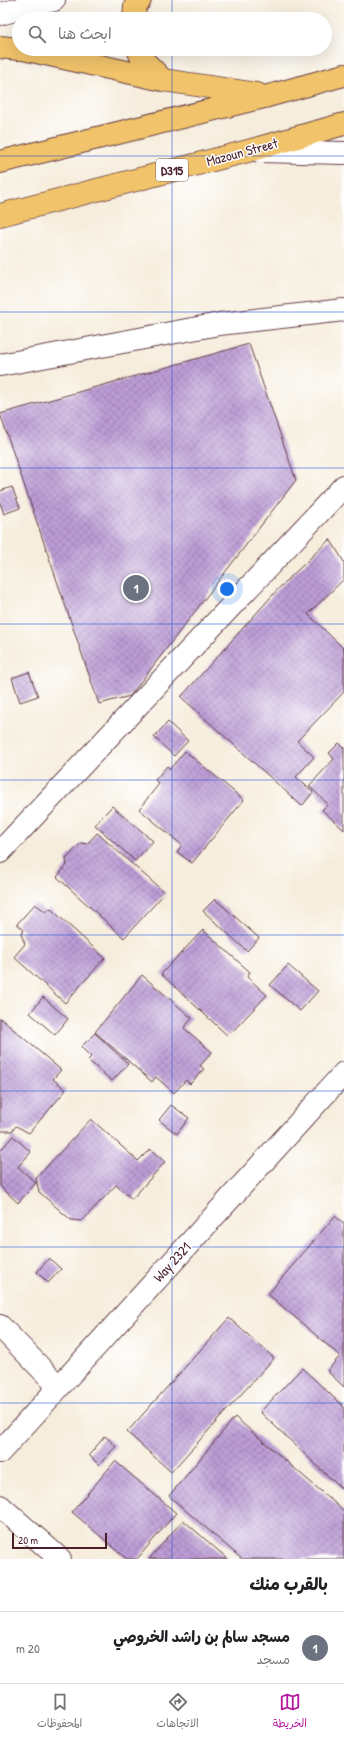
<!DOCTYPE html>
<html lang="ar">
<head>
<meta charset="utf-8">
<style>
  body { margin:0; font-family:"Patrick Hand","Playpen Sans Arabic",sans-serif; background:#f6f6f6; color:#202124; direction:rtl }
  .scale { position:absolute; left:12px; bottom:10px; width:95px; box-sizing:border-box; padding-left:4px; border:2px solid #4a1f2b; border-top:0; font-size:11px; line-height:14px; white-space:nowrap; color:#4a1f2b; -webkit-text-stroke:3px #fff; paint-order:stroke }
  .you { position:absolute; left:227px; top:589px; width:14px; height:14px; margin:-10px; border:3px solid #fff; border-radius:50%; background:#1a73e8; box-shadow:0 0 0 6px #1a73e833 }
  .badge { display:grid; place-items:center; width:26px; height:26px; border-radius:50%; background:#b5179e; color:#fff; font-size:13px; font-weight:700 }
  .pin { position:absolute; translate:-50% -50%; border:2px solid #fff; box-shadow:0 1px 4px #0006 }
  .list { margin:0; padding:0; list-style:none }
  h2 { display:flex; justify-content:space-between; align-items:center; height:52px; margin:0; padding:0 16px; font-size:17px }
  h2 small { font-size:13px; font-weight:400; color:#757577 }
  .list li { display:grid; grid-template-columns:26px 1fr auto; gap:12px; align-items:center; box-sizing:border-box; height:72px; padding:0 16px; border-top:1px solid #e0e0e0 }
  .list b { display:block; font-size:15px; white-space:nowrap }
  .list p { margin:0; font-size:13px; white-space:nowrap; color:#757577 }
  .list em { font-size:13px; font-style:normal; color:#757577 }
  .icon { flex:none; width:22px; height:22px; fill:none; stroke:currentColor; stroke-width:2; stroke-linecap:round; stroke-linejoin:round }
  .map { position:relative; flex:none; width:344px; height:1559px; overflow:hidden; direction:ltr }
  .search { position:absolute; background:#fff; box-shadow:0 4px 16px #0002; left:12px; right:12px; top:12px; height:44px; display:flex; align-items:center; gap:10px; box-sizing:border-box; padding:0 14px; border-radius:22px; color:#757577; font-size:15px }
  .sheet { height:124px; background:#fff }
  nav { display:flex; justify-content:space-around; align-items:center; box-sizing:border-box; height:56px; border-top:1px solid #e0e0e0; background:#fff; font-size:11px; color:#757577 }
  nav a { display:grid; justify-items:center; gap:2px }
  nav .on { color:#b5179e }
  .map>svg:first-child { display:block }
  .building { fill:url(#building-cross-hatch) }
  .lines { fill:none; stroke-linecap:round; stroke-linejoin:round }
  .minor-casing { stroke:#643e46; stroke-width:24 }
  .major-casing { stroke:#643e46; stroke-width:24 }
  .minor { stroke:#fff; stroke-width:22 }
  .major { stroke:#f1c36a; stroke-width:22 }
  .grid { fill:none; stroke:#1d4ed8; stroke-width:1; stroke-opacity:0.55 }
  .labels { text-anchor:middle; stroke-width:3; stroke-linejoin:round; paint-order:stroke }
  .shield { fill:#fff; stroke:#80626b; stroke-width:1 }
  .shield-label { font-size:13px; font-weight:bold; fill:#4a1f2b }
  .street-label { font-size:14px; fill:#4a1f2b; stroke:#fff }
</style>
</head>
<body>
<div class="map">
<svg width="344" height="1559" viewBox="0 0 344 1559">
  <defs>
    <pattern id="building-cross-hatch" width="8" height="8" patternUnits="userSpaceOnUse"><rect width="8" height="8" fill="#bc9cd6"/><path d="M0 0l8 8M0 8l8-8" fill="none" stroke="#9b7fae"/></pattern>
  </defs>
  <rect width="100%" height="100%" fill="#fff"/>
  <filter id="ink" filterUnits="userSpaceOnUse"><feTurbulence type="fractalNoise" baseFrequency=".025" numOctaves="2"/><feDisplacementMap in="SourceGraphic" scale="8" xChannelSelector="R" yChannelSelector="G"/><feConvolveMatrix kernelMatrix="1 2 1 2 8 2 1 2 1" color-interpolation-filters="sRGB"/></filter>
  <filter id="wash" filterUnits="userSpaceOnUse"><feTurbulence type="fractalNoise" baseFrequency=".012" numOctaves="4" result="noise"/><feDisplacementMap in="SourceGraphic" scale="16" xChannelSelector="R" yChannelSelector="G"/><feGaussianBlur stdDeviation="0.9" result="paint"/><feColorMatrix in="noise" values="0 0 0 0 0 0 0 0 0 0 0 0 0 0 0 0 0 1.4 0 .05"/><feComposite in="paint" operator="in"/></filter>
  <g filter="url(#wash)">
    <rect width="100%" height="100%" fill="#f6eddc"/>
    <g id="blocks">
      <path class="building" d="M249,344L296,480L130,696L99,704L0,414Z
        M12,487L20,508L4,514L0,503V491Z
        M330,539L344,562V579L308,614L344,649V692L297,741L314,757L296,777L313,792L302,806L181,697L279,588Z
        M29,672L38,696L20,702L12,678Z
        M168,722L188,741L174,756L154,737Z
        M339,743L344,748V830L322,810L328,804L309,786L334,759L329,753Z
        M185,751L244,800L192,863L177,852L182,845L139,809L159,784L155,780L167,766L170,769Z
        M112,806L153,841L135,861L95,825Z
        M97,833L165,893L124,938L57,877L67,865L66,859L81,843L87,844Z
        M215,899L259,938L247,951L203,911Z
        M35,904L46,912L50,908L105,958L65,1003L14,957L25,944L21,934L24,930L17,924Z
        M203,930L250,972L247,977L267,995L228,1036L161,974Z
        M288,965L318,991L300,1011L270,985Z
        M142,975L192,1018L184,1028L212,1052L200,1066L204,1069L190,1084L186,1080L174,1093L156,1077L152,1082L95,1032Z
        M43,997L68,1019L55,1035L30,1013Z
        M0,1018L61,1070L53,1079L66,1090L29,1133L16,1126L12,1131H0Z
        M95,1033L128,1064L112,1081L88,1060L91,1057L81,1047Z
        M171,1105L189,1118L177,1134L159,1120Z
        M91,1119L138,1161L150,1149L165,1162L132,1199L116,1185L82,1221L71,1220L39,1192L36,1178Z
        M13,1136L31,1152L18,1167L36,1183L18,1203L0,1186V1151Z
        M335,1216L344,1224V1387L327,1371L340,1356L268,1294Z
        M49,1258L61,1269L48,1283L37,1272Z
        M229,1318L274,1358L171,1472L127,1432Z
        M302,1368L344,1407V1491L260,1412Z
        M235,1417L344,1511V1559H242L169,1496Z
        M105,1436L116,1446L99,1465L89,1455Z
        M115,1461L176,1513L137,1559H127L72,1512Z
        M183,1520L228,1559H149Z"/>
    </g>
  </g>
  <g filter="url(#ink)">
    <use href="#blocks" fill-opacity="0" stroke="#643e46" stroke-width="1"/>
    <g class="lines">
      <defs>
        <path id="minor" d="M0,14L54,0
          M259,151L344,153
          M0,365L219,324L344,310
          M0,852L344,486
          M0,1326L59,1387
          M0,1452L344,1073
          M0,1506L60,1559"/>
        <path id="major" d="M134,19L135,6L140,0
          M0,47L19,49
          M23,49L163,80L257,94
          M138,49L142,59L163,80
          M0,162L268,96L344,75
          M0,215L248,151L344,124"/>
      </defs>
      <use href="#minor" class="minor-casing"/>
      <use href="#major" class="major-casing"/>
      <use href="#minor" class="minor"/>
      <use href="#major" class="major"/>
    </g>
  </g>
  <path class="grid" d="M172,0V19M172,49V1559M0,156H344M0,312H344M0,468H344M0,624H344M0,780H344M0,935H344M0,1091H344M0,1247H344M0,1403H344"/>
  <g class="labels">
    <rect class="shield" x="156" y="159" width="32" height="22" rx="3"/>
    <g class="shield-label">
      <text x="172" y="175">D315</text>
    </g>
    <g class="street-label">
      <text transform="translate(242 152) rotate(-15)" y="5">Mazoun Street</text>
      <text transform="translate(172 1262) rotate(-48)" y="5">Way 2321</text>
    </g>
  </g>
</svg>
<div class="scale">20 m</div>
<div class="you"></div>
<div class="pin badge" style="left:136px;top:588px;background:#6b7280">1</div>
<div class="search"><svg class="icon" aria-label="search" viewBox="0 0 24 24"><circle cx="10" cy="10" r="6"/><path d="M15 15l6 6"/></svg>ابحث هنا</div>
</div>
<section class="sheet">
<h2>بالقرب منك<small></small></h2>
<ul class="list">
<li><span class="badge" style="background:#6b7280">1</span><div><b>مسجد سالم بن راشد الخروصي</b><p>مسجد</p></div><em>20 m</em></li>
</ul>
</section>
<nav>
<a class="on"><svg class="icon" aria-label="map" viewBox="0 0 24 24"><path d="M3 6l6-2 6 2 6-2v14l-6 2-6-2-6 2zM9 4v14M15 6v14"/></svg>الخريطة</a>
<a><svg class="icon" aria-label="directions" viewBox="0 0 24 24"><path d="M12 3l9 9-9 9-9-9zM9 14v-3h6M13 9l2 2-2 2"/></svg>الاتجاهات</a>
<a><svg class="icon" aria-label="saved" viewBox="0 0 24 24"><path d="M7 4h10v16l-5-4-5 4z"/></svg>المحفوظات</a>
</nav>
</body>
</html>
